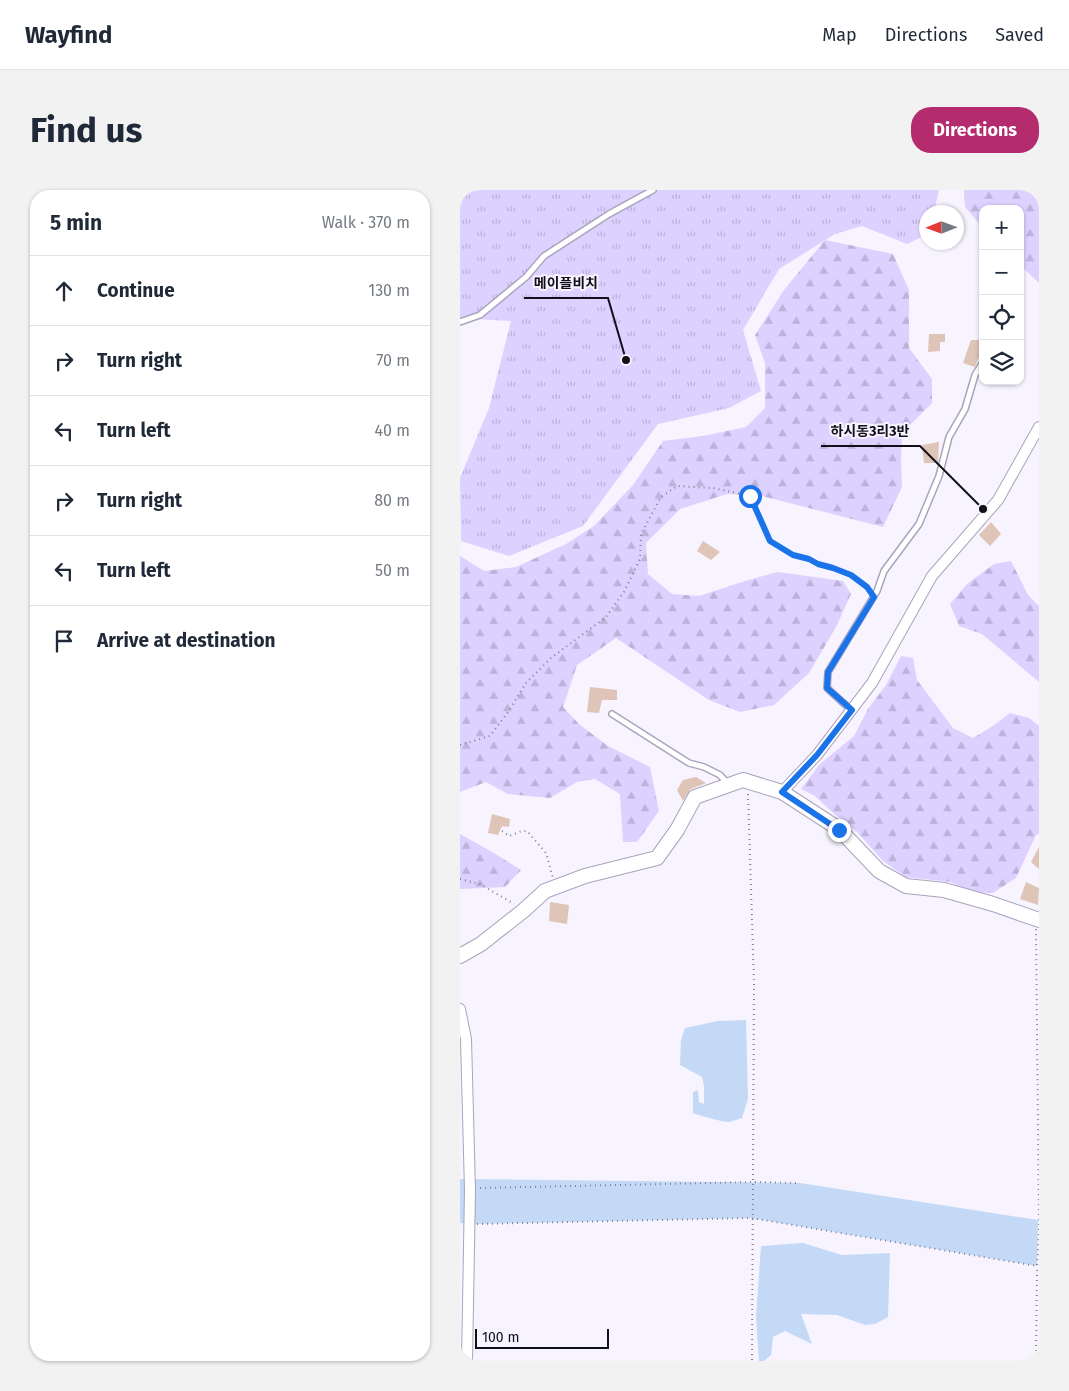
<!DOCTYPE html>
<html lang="en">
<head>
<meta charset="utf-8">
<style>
  body { margin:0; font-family:"Fira Sans","Noto Sans KR",sans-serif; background:#f2f2f3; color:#1f2937 }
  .controls { position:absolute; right:15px; top:15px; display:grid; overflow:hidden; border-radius:10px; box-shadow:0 1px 4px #0004 }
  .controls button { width:45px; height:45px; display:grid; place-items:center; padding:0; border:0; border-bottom:1px solid #e0e1e3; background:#fff; color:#1f2937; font:25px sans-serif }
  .compass { position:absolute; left:459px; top:15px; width:45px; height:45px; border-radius:50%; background:#fff; box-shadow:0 1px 4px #0004; rotate:269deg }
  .scale { position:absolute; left:15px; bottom:12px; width:134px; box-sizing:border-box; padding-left:5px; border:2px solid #110f18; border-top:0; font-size:14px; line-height:18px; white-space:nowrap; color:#110f18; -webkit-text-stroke:4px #f7f4ff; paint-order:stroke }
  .stop { position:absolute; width:15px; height:15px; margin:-11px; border:4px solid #1a73e8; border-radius:50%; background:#fff }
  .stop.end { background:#1a73e8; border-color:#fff; box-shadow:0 1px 5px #0008 }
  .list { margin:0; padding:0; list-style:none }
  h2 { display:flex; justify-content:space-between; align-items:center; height:65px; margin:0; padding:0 20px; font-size:21px }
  h2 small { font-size:16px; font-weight:400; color:#747a83 }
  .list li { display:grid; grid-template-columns:32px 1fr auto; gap:15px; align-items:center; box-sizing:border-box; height:70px; padding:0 20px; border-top:1px solid #e0e1e3 }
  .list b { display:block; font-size:19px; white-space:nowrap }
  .list em { font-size:16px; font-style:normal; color:#747a83 }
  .icon { flex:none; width:28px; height:28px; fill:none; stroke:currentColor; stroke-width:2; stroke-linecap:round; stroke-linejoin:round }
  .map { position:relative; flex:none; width:579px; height:1171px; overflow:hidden; border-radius:20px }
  header { display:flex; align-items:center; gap:30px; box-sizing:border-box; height:70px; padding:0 25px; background:#fff; border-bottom:1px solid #e0e1e3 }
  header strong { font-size:24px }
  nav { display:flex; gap:28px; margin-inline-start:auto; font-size:18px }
  .intro { display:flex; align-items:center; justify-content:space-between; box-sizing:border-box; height:120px; padding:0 30px }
  h1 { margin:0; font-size:35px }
  .button { padding:12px 22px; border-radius:20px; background:#b42c6d; color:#fff; font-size:18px; font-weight:700 }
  main { display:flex; gap:30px; padding:0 30px }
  aside { flex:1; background:#fff; border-radius:20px; box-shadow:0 1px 4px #0004 }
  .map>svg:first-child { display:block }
  .grass { fill:url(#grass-tufts) }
  .forest { fill:url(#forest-firs) }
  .water { fill:#c3d9f6 }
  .building { fill:#dfc4b8 }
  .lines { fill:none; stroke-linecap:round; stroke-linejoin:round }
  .lane-casing { stroke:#a9a4bc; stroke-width:8 }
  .street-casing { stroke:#a9a4bc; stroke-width:12 }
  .secondary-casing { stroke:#a9a4bc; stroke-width:16 }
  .path { stroke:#84828c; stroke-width:2; stroke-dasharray:1 4; stroke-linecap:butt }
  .lane { stroke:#fff; stroke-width:5 }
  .street { stroke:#fff; stroke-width:10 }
  .secondary { stroke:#fff; stroke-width:14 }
  .route { stroke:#1a73e8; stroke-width:6 }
  .leader { fill:none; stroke:#110f18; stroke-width:2 }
  .callout-dot { fill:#110f18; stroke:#f7f4ff; stroke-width:2 }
  .callout-label { font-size:14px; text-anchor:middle; font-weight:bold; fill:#110f18; stroke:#f7f4ff; stroke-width:4; stroke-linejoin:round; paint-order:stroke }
</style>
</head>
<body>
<header>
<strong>Wayfind</strong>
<nav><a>Map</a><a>Directions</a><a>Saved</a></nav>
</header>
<div class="intro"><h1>Find us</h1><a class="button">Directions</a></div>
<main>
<aside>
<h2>5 min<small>Walk · 370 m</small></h2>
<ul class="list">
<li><svg class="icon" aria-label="ahead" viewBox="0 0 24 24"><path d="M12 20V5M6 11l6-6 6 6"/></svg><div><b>Continue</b></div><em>130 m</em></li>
<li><svg class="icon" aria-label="right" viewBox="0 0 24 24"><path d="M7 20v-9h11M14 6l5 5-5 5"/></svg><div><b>Turn right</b></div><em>70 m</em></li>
<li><svg class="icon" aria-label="left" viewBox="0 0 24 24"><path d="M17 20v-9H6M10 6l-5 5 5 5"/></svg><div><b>Turn left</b></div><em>40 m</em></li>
<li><svg class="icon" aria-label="right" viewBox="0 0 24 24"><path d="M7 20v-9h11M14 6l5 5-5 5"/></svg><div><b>Turn right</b></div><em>80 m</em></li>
<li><svg class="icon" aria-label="left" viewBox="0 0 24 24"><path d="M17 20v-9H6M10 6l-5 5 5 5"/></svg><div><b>Turn left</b></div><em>50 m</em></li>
<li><svg class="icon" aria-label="arrive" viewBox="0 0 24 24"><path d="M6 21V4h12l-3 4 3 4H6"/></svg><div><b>Arrive at destination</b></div></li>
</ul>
</aside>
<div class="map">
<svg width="579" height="1171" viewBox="0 0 579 1171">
  <defs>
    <pattern id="grass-tufts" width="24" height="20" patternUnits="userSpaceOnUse" patternTransform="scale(1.25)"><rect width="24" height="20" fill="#dcd1ff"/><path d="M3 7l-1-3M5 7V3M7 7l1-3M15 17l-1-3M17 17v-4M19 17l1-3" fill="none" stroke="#bcb2da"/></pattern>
    <pattern id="forest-firs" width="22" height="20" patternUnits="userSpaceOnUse" patternTransform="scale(1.25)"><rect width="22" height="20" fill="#dcd1ff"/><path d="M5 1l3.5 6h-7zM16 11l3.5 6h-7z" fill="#bcb2da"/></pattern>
  </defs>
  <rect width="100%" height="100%" fill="#f7f4ff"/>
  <path class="grass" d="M0,0H479L474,22H467L466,45L447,54L402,36L375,44L319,79L283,140L301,201L269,218L198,234L123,336L49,366L1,351L0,288L29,218L51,131L0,128Z"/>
  <path class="forest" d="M504,0H579V93L560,75V19H523V38L505,17Z
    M365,50L433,64L449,100V158L472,189V213L442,243L441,272L442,297L423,337L302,306L267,304L220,319L186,353L188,384L212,404L239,406L285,391L318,382L383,391L391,404L376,437L349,483L314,515L280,522L249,510L156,448L117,475L103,517L119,534L148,556L190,577L199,621L177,652H163L160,604L135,589L117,592L90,608L48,604L26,592L0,602V366L24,381L56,377L106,354L134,336L173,295L203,251L243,246L286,237L305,218V173L295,145L324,100Z
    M551,371L568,405L579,416V492L522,444L499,436L490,414L507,394L534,374Z
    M441,466L453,468L457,490L493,538L513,548L533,536L550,523L569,528L579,536V644L576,645L556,688L533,703L512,702L491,692L446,687L423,671L397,642L372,622L355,606L341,599L360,574L394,546L408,519L426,495Z
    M0,644L34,663L61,680L45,697L0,699Z"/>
  <path class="water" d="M286,830L288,909L282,928C278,929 274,931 270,932C265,933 238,925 233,923V902L238,900L239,912L244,914V896L242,887L220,875L221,850L225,838L258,831Z
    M0,989L340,993L578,1030L577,1076L291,1028L10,1034L0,1033Z
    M343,1053L382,1065L430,1063L428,1127L415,1134L405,1135L377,1125L341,1124L352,1154L325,1141L313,1147L311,1165L304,1171H299L296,1127L301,1056Z"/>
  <path class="building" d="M469,144H485V152H480V161L468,162Z
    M511,150H523V157L515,177L503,173Z
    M479,252L478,273H464L462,255Z
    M531,332L541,344L530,356L519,345Z
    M243,351L260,362L251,370L237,361Z
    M130,497L157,500V510H142L139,523L127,522Z
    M236,587L246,593L231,599L223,611L217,600L223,590Z
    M32,624L50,629L49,637L42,636L38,645L28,643Z
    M579,657V679L571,672Z
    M566,692L579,698L578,715L560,709Z
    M90,712L109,715L107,734L89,731Z"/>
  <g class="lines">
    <defs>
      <path id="lane" d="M0,132L20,125L66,87L84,66L149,24L193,0
        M391,520L367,498L368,482L417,401L424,381L459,334L479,286L489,247L505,219L515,185L523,172
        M152,524L229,573L244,577L260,585L268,594"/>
      <path id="street" d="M322,602L357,565L412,493L472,386L538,310L579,237
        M0,819L6,849L10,1000L7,1171"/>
      <path id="secondary" d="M0,766L21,754L63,721L85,701L125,686L197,668L217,640L235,607L283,590L322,602L379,639L419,681L446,696L484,700L533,714L579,730"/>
    </defs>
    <use href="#lane" class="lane-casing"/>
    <use href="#street" class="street-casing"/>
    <use href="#secondary" class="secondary-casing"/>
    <path class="path" d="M0,555L30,546L48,522L66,493L91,468L146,427L164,402L180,369L181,344L201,307L217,296L253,298L290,306L310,351L333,365L349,369L358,374L373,378L391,385L410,401
      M288,604L294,793L292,1171
      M42,641L49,646L62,641H67L86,663L93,688
      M0,689L20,694L54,714
      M20,998L293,992L340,993
      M17,1034L291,1028L577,1076L579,1039L576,739
      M576,1171L577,1076"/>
    <use href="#lane" class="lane"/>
    <use href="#street" class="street"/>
    <use href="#secondary" class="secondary"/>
  </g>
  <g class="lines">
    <path class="route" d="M290,306L310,351L333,365L349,369L358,374L373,378L391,385L407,397L414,407L368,482L367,498L392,520L357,565L322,602L379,640"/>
  </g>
  <path class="leader" d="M166 170L148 108H64M523 319L460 256H361"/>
  <g class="callout-dot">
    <circle cx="166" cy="170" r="5"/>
    <circle cx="523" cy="319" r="5"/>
  </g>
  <g class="callout-label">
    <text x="106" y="98">메이플비치</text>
    <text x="410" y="246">하시동3리3반</text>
  </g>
</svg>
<div class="controls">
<button>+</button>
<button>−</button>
<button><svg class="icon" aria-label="locate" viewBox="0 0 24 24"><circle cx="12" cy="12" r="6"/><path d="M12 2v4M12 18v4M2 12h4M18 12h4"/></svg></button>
<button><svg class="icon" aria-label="layers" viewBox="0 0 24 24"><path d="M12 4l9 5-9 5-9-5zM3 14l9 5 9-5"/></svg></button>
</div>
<svg class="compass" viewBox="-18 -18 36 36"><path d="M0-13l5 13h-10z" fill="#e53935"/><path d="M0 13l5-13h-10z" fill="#747a83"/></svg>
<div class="scale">100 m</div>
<div class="stop" style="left:290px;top:306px"></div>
<div class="stop end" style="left:379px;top:640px"></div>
</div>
</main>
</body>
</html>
